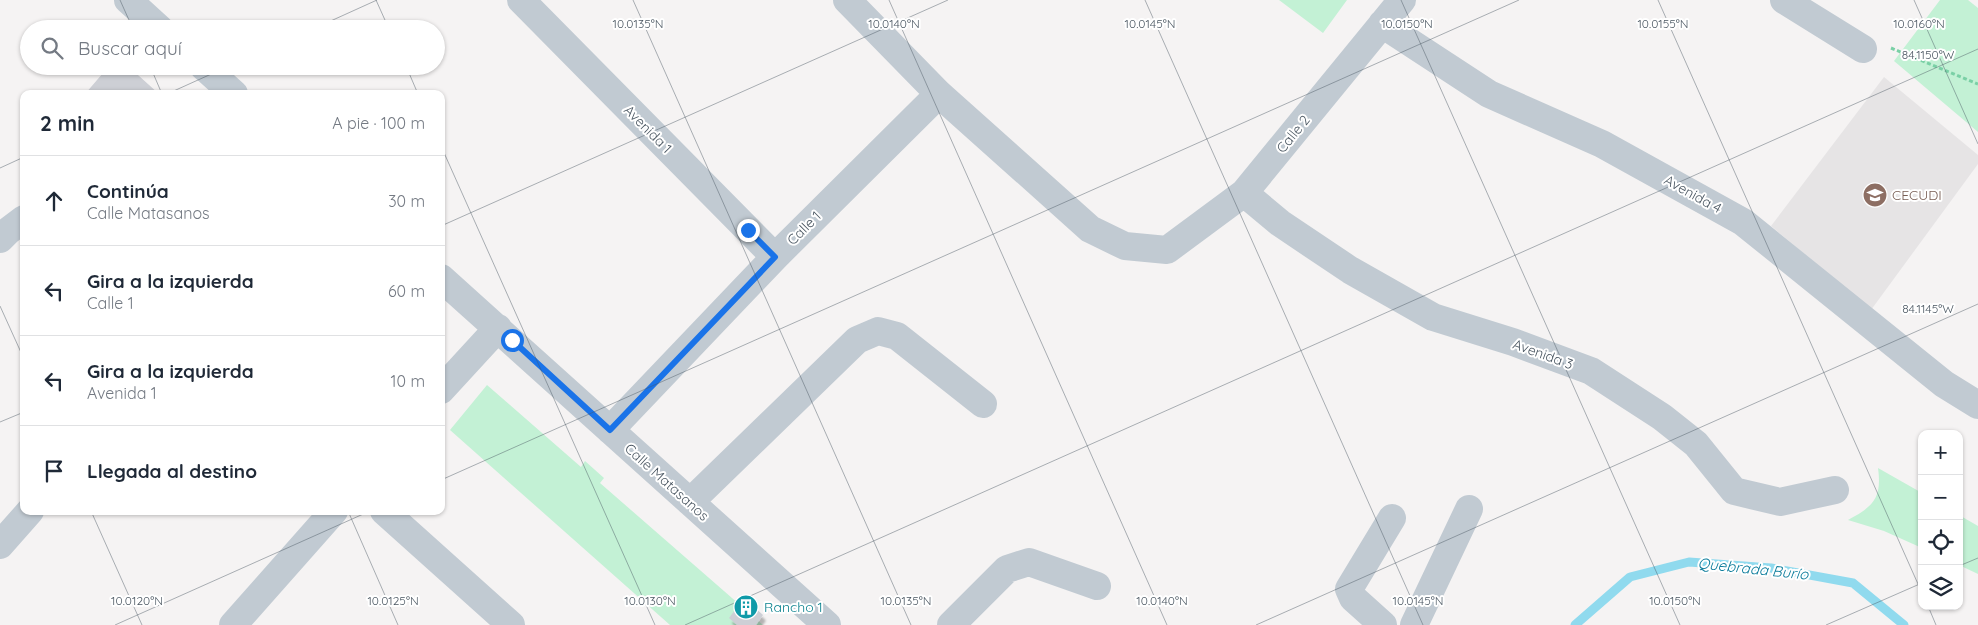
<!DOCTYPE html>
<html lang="es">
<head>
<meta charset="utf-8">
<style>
  body { margin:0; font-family:Quicksand,sans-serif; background:#f2f2f3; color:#1f2937 }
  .controls { position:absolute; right:15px; bottom:15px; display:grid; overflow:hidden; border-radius:10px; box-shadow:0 1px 4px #0004 }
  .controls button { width:45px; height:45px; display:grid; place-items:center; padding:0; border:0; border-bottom:1px solid #e0e1e3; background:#fff; color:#1f2937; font:25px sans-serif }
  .stop { position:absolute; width:15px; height:15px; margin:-11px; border:4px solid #1a73e8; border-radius:50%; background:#fff }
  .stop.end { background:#1a73e8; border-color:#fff; box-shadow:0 1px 5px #0008 }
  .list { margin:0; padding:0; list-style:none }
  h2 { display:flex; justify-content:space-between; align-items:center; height:65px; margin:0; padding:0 20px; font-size:21px }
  h2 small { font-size:16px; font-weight:400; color:#747a83 }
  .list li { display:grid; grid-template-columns:32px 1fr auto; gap:15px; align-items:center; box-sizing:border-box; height:90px; padding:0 20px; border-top:1px solid #e0e1e3 }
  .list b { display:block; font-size:19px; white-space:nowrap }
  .list p { margin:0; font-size:16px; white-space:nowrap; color:#747a83 }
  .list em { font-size:16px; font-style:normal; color:#747a83 }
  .icon { flex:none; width:28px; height:28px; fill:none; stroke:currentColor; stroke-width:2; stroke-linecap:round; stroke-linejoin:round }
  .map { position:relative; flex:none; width:1978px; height:625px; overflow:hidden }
  .search { position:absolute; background:#fff; box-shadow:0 1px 4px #0004; left:20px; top:20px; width:425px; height:55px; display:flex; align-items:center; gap:12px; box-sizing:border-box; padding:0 18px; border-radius:28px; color:#747a83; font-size:19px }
  .panel { position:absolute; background:#fff; box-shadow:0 1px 4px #0004; left:20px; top:90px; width:425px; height:425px; border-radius:10px }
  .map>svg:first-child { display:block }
  .education { fill:#e6e4e5 }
  .green { fill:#c3f1d5 }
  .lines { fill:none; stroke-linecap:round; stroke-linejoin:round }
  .stream { stroke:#90daee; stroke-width:9 }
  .building { fill:#cdcfd5; filter:url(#shadow) }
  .path { stroke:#7ad0a6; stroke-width:3; stroke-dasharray:4 2.5; stroke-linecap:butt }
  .minor { stroke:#c1cad2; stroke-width:28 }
  .route { stroke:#1a73e8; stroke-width:6 }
  .ticks { fill:none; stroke:#4a5661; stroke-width:1; stroke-opacity:0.45 }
  .labels { text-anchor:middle; stroke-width:4; stroke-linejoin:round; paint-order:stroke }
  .street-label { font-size:14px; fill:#4a5661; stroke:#fff }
  .education-label { font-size:14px; fill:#785e54; stroke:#fff; text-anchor:start }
  .culture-label { font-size:14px; fill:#0d838f; stroke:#fff; text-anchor:start }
  .water-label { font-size:15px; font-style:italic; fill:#0c7c9b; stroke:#fff }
  .ticks-label { font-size:12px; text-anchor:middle; fill:#4a5661; stroke:#fff; stroke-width:4; stroke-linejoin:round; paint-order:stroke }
</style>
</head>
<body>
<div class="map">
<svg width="1978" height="625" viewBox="0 0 1978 625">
  <defs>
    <filter id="shadow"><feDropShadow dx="3" dy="5.5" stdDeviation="1" flood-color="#0004"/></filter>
  </defs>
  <rect width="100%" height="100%" fill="#f5f3f3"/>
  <path class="education" d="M1884,77L1978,155V164L1871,310L1771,226Z"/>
  <path class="green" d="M1279,0H1347L1323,33Z
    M1940,0H1968L1978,8V132L1894,61Z
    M487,385L581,467L585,461L604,478L600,483L763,625H670L450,430Z
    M1878,468L1922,493V548L1884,531L1848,520C1874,506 1882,498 1878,468Z
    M1959,515L1978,526V574L1959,565Z"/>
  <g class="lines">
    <path class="stream" d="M1575,625L1630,577L1689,562L1771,568L1853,583L1904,625"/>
  </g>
  <path class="building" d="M109,66H128L159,94H85Z
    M744,598L763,615L756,625H737L729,618Z"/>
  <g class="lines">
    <path class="path" d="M1891,48L1978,84"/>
    <path class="minor" d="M128,0L160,29
      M521,0L775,257
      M847,0L939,94L1090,229L1125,246L1167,250L1244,193L1402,0
      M1784,0L1863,49
      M1382,24L1489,94L1602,144L1743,222L1944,384L1978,405
      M203,66L234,94
      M1244,193L1280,223L1350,270L1433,317L1513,342L1591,371L1662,417L1696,444L1734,491L1780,502L1835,490
      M0,239L8,231L24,219
      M441,278L827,625
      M441,390L498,328
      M610,430L775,257L939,94
      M690,502L857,340L878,331L897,336L983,404
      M384,511L511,625
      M0,545L30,511
      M233,625L334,511
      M951,625L1007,569L1029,562L1097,586
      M1383,625L1353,598L1349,589L1392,518
      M1414,625L1469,509"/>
  </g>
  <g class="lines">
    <path class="route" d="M512,340L610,430L775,257L748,230"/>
  </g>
  <path class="ticks" d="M120,0L133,29M376,0L389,29M633,0L911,625M889,0L1167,625M1145,0L1423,625M1401,0L1680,625M1658,0L1922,593M1914,0L1978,144M313,29L377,0M150,66L162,94M406,66L418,94M167,94L229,66M441,146L655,625M0,168L24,157M441,226L948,0M0,306L24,359M0,422L24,412M441,480L1519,0M91,511L142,625M348,511L398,625M1959,566L1978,558M1928,606L1936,625M115,625L370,511M685,625L1978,49M1256,625L1978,304M1826,625L1922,583"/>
  <defs>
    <symbol id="school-disc" viewBox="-11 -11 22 22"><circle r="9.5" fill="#8d6e63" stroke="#fff"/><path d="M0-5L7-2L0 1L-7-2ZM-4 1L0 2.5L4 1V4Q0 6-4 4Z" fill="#fff"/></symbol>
    <symbol id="building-disc" viewBox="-11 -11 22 22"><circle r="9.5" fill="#0f9aa8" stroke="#fff"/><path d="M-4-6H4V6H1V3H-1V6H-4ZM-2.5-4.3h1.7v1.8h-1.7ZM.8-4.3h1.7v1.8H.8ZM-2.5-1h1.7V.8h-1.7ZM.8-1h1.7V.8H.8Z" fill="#fff"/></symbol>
  </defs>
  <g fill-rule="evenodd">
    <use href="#school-disc" x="1861" y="181" width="28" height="28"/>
    <use href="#building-disc" x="732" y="593" width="28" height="28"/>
  </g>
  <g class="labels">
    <g class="street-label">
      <text transform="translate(648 129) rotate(45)" y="5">Avenida 1</text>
      <text transform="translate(1293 134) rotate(-51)" y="5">Calle 2</text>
      <text transform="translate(1693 194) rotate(29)" y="5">Avenida 4</text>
      <text transform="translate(804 228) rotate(-45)" y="5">Calle 1</text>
      <text transform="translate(1543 354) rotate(20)" y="5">Avenida 3</text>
      <text transform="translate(667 482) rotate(42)" y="5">Calle Matasanos</text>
    </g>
    <g class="education-label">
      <text x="1892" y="200">CECUDI</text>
    </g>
    <g class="culture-label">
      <text x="764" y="612">Rancho 1</text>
    </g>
    <g class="water-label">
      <text transform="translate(1753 569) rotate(6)" y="5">Quebrada Burío</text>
    </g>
  </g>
  <g class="ticks-label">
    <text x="1663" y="28">10.0155°N</text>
    <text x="638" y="28">10.0135°N</text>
    <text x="894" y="28">10.0140°N</text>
    <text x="1150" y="28">10.0145°N</text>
    <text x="1407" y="28">10.0150°N</text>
    <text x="1919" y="28">10.0160°N</text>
    <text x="1928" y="59">84.1150°W</text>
    <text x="1928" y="313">84.1145°W</text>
    <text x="137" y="605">10.0120°N</text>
    <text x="393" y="605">10.0125°N</text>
    <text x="650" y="605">10.0130°N</text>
    <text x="906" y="605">10.0135°N</text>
    <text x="1162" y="605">10.0140°N</text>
    <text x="1418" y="605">10.0145°N</text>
    <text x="1675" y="605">10.0150°N</text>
  </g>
</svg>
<div class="controls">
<button>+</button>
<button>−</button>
<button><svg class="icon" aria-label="locate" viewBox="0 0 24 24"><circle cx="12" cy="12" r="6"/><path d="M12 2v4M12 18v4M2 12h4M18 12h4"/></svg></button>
<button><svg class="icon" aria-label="layers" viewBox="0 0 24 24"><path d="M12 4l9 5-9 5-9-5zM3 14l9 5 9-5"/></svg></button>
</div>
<div class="stop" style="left:512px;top:340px"></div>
<div class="stop end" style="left:748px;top:230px"></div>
<div class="search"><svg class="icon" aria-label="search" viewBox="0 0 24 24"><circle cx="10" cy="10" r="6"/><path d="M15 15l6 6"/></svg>Buscar aquí</div>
<section class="panel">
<h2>2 min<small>A pie · 100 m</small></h2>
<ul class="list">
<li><svg class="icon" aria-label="ahead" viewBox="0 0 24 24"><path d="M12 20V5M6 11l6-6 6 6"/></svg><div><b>Continúa</b><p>Calle Matasanos</p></div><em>30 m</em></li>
<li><svg class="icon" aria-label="left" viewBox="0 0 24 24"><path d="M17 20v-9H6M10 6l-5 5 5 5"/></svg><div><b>Gira a la izquierda</b><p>Calle 1</p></div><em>60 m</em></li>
<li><svg class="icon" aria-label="left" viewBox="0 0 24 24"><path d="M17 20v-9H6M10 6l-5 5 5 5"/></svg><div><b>Gira a la izquierda</b><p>Avenida 1</p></div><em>10 m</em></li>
<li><svg class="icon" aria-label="arrive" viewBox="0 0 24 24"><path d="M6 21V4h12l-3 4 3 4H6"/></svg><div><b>Llegada al destino</b></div></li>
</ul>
</section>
</div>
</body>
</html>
